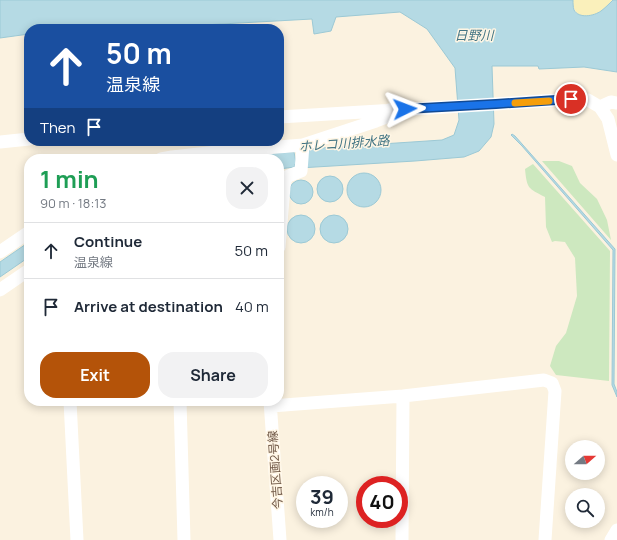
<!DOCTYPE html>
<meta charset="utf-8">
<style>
:root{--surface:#fff;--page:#f2f2f3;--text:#1f2937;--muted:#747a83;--line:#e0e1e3;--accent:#b45309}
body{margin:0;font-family:Manrope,"Noto Sans JP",sans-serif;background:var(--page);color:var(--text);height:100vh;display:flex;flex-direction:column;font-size:15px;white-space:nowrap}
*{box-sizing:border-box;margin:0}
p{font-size:13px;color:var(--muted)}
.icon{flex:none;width:22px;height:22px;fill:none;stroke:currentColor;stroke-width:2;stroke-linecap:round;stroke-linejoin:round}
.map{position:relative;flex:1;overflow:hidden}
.side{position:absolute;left:24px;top:154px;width:260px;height:252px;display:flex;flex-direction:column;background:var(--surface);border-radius:16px;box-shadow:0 2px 10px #0003}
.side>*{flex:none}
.hud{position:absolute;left:24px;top:24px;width:260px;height:122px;border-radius:16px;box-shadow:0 2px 10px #0003;background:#1a4fa0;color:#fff;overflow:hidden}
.needle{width:26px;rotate:70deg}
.controls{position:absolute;left:565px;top:440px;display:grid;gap:8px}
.controls a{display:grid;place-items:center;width:40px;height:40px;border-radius:50%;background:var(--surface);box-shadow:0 2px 10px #0003;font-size:20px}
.speed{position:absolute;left:296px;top:476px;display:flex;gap:8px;font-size:20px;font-weight:700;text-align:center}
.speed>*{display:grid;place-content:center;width:52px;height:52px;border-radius:50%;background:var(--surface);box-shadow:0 2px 10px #0003;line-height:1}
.speed small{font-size:10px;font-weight:400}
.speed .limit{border:6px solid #d22;background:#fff;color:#111}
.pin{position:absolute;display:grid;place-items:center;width:34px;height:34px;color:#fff;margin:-17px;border:2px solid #fff;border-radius:50%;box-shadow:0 1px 4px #0007}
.me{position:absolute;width:44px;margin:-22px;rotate:87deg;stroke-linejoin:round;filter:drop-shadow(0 0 3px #0008)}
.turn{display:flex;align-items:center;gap:14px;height:84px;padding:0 16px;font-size:18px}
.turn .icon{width:52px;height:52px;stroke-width:2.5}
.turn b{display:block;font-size:28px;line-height:34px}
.then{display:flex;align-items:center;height:38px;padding:0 16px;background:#0003;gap:8px;font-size:15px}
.round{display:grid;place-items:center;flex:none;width:42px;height:42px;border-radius:16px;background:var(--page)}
.summary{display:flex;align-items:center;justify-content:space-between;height:68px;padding:0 16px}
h1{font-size:24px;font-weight:700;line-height:30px;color:#1e9e55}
.action{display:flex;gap:8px;margin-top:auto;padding:8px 16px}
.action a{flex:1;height:46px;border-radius:16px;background:var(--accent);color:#fff;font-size:16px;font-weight:700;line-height:46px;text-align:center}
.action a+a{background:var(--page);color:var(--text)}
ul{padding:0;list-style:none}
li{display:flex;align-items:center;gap:12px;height:56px;padding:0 16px;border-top:1px solid var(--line)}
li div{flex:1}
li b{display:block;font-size:15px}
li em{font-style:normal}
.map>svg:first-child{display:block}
</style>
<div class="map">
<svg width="617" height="540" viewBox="0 0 617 540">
<rect width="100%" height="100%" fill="#fbf2e0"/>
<path fill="#cde8bf" d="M 542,161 L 559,161 L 572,166 L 580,183 L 597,199 L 607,220 L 611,240 Z
M 533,164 L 610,251 L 609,381 L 556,375 L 550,366 L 556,346 L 566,333 L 577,296 L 575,258 L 565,242 L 555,241 L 552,242 L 546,227 L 545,197 C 528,188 527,189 525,169 Z"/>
<path fill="#faf0bb" d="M 573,0 L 612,0 C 609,4 605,8 601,11 C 594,16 579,19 575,10 C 573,7 573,3 573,0 Z"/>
<path fill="#b5dae4" stroke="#9cc9d5" d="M 0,0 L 573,0 C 573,3 573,7 574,10 C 579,19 594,16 601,11 C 605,8 609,4 613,0 L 617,0 L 617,72 L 584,67 L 539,69 L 538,66 L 492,66 L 494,124 L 491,137 L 479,151 L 464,157 L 415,161 L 299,168 L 306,149 L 442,140 L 454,135 L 459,120 L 455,68 L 427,29 L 400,12 L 336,17 L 331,31 L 314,34 L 312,19 L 131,29 L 104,29 L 103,26 L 79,29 L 29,29 L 29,34 L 0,38 Z
M 512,134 L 515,136 L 615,249 L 614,384 L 617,392 L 617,397 L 612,385 L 613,250 L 522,146 L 511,135 Z
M 294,152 L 296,163 L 295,164 L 295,167 L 279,169 L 279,159 L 193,159 Z
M347 190a17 17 0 1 1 34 0a17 17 0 1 1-34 0Z
M317 189a13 13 0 1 1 26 0a13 13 0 1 1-26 0Z
M289 192a12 12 0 1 1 24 0a12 12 0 1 1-24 0Z
M287 229a14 14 0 1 1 28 0a14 14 0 1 1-28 0Z
M320 229a14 14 0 1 1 28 0a14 14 0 1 1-28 0Z
M 29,242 L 29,257 L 0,277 L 0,262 Z"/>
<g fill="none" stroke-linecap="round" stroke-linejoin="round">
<path stroke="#fff" stroke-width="13" d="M 600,107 L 611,102 L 617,103
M 279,117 L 496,104 L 571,99 L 588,100 L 600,107 L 608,119 L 617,155
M 0,142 L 29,139
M 161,159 L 172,157 L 217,152 L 303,145
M 279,247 L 284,187 L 286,177 L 301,171 L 303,145 L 376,121 L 384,118 L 389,110
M 0,252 L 29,232
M 0,290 L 29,270
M 70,401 L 77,540
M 180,401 L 184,540
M 270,401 L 280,540
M 271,406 L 403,396 L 544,380 L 552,383 L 555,391 L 545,540
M 402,540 L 403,396
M 611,540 L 617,530"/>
</g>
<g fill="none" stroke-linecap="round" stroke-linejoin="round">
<g stroke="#114b97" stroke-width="10">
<path id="route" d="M 405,109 L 496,104 L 571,99"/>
</g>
<use href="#route" stroke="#1a73e8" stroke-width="7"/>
<path stroke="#f59e0b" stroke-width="7" d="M 515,103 L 549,101"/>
</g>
<g text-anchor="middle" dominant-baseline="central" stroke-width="3" stroke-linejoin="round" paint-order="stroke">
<g font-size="12" fill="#715948" stroke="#fff6e5">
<text transform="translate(275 470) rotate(-94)">今吉区画2号線</text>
</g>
<g font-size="13" font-style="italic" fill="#437584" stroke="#fff6e5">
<text x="474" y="35">日野川</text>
<text transform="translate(344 143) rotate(-4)">ホレコ川排水路</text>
</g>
</g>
</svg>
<div class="controls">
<a><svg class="needle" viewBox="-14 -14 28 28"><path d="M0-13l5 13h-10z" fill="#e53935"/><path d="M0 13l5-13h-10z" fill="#747a83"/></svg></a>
<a><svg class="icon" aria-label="search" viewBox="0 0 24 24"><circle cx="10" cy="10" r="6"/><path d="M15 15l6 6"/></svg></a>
</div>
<div class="speed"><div>39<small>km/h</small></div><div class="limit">40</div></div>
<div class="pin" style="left:571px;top:99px;background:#d93025"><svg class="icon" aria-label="arrive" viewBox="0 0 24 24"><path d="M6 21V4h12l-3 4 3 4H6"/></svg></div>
<svg class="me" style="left:405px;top:109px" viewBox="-20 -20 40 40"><path d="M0-17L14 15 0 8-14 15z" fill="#1a73e8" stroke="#fff" stroke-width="4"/></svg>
<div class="hud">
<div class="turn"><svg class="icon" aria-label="ahead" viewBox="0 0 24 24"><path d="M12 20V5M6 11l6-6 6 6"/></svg><div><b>50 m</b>温泉線</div></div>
<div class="then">Then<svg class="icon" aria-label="arrive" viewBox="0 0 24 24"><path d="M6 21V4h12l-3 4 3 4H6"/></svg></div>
</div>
<section class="side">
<div class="summary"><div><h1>1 min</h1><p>90 m · 18:13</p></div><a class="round"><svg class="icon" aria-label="close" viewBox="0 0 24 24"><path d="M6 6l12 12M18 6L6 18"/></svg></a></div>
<ul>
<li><svg class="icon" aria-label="ahead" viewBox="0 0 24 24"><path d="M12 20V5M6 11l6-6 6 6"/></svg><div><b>Continue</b><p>温泉線</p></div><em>50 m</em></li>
<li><svg class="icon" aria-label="arrive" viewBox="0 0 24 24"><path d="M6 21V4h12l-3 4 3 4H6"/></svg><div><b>Arrive at destination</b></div><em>40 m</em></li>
</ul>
<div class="action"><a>Exit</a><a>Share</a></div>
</section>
</div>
